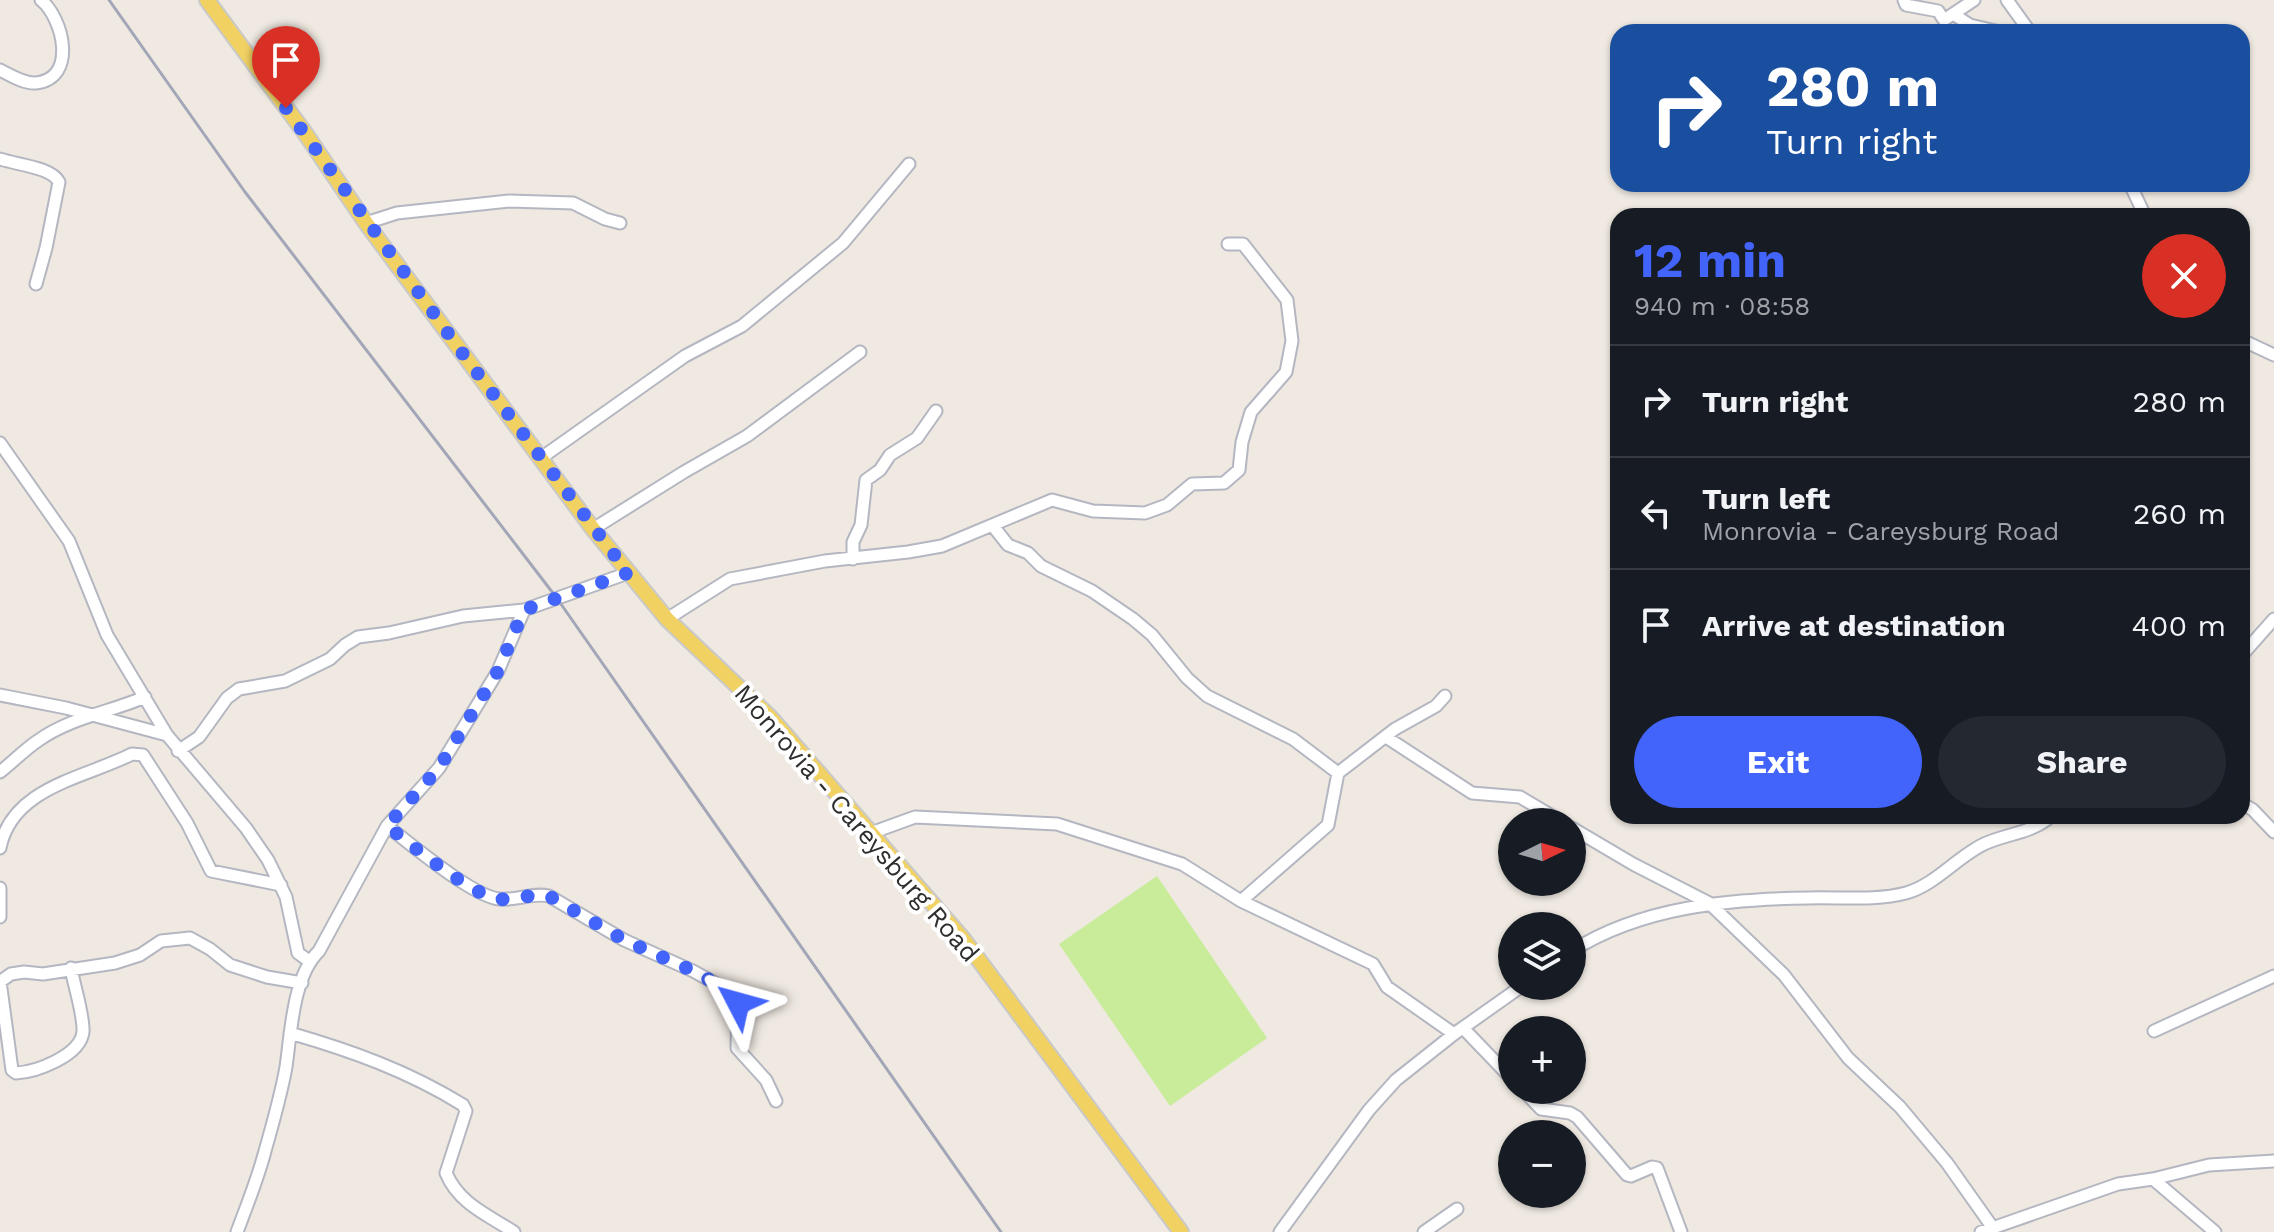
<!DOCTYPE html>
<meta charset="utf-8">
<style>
:root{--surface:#171b24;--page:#242831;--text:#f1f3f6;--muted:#9ea1a6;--line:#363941;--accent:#4264fb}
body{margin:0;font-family:"Work Sans",sans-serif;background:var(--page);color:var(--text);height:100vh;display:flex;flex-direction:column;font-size:30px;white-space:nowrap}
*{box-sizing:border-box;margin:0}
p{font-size:26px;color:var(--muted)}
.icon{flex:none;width:44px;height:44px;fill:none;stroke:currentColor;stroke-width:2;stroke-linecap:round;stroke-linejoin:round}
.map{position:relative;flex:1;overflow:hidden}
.drawer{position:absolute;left:1610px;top:208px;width:640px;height:616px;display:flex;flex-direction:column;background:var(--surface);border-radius:24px;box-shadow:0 2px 6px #0004}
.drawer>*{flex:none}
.guide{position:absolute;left:1610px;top:24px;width:640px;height:168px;border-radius:24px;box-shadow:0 2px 6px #0004;background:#1a4fa0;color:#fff;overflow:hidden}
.needle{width:52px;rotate:85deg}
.controls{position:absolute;left:1498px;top:808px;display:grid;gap:16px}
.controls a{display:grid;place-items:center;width:88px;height:88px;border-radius:50%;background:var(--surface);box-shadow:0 2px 6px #0004;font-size:40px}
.pin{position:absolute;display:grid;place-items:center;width:68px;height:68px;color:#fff;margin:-82px -34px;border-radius:50% 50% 50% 0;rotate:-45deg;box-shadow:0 0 8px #0007}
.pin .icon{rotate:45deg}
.me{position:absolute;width:88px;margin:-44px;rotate:309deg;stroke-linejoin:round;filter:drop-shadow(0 0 6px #0008)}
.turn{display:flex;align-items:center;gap:28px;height:168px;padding:0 24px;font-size:36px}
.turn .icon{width:104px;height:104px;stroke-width:2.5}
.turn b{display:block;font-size:56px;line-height:68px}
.round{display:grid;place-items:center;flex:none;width:84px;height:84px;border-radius:42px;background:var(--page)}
.head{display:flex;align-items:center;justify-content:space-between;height:136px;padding:0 24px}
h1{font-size:48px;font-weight:700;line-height:60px;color:var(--accent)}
.cta{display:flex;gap:16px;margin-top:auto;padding:16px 24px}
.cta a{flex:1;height:92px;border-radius:48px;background:var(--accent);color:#fff;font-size:32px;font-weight:700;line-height:92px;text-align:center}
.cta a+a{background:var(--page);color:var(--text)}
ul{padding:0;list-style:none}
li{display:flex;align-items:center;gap:24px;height:112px;padding:0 24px;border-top:2px solid var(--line)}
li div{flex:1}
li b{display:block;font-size:30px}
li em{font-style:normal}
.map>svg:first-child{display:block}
</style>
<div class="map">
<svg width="2274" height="1232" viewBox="0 0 2274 1232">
<rect width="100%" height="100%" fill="#efe9e1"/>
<path fill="#c9ec9a" d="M 1157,876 L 1267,1038 L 1170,1106 L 1059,944 Z"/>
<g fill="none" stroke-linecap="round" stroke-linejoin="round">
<g stroke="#b4b7c1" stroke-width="15">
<path id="minor" d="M 1904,0 L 1906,5 L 1938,11 L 1944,20 L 1974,0
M 2007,0 L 2030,32
M 1953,14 L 1970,25 L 2000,32
M 0,70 C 10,75 24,84 36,83 C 78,78 63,18 41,0
M 0,159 C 18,165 51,167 59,182 L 46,248 L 36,284
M 2130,184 L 2145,216
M 366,223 L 397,213 L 509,201 L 573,203 L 605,219 L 620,223
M 2242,340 L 2274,355
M 0,443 L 69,541 L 107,635 L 167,735 L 246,828 L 268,860 L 286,897 L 298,953 L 309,961
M 541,458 L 685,356 L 742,326 L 843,243 L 909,164
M 993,526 L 1008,545 L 1028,553 L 1041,566 L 1092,591 L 1133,619 L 1152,635 L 1187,678 L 1207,696 L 1293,739 L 1338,773 L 1395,729 L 1436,706 L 1445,696
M 593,529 L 684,472 L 747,436 L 860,352
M 853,559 L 853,542 L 861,525 L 866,480 L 880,470 L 890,455 L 917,438 L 936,411
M 667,619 L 730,579 L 825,561 L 908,552 L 942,546 L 1052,500 L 1093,511 L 1145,513 L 1167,505 L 1192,484 L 1224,483 L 1239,470 L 1242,442 L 1251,412 L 1286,372 L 1292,341 L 1287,300 L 1243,244 L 1228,244
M 2242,655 L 2274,619
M 0,695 L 66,708 L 167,735
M 1386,737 L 1472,793 L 1520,797 L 1562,822
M 178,751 L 199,737 L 227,698 L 239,689 L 285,681 L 330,659 L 345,645 L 358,637 L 389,633 L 463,616 L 524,610
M 0,772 C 13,762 25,749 39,740 C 70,718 110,712 145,697
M 2242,803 L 2253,810 L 2274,832
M 387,826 C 411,844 472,896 499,899 C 516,901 533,892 549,896 L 624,940 L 693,971 L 735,994 L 738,1003 L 737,1048 L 766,1080 L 776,1101
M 1572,828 L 1633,864 L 1709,903 L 1784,975 L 1848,1058 L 1900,1107 L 1947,1163 L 1993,1228
M 871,833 L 915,817 L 1057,824 L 1182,864 L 1241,901 L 1373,964 L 1387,987 L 1454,1034
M 0,848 C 12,787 85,778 132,754 L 143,755 L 187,823 L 211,871 L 281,885
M 0,888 L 0,917
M 1241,901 L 1328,825 L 1338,773
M 1572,951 C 1641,907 1729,899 1808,898 C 1840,897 1876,901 1906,893 C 1935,885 1957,857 1984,844 C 2005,834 2033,833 2051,816
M 0,981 L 12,1070 L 16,1073 C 36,1072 80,1056 83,1032 C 84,1015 74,986 71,968
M 1,981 L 11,974 L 24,972 L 43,974 L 115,963 L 140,955 L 161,941 L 190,938 L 210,949 L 230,965 L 267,977 L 302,983
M 1463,1028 L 1512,1079
M 2154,1031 L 2274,976
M 290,1033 C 352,1051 408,1071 463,1105 L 466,1111 L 446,1173 C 459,1204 488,1215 514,1232
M 1523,1090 L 1541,1109 L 1570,1113 L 1577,1117 L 1627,1175 L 1631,1176 L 1652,1167 L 1657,1168 L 1681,1232
M 2153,1179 L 2215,1232
M 237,1232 C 247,1205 258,1178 265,1151 C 273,1123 281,1095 286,1067 C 291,1032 293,976 319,951 L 387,826 L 439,768 L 498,671 L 524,610 L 628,573
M 1280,1232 L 1369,1110 L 1396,1080 L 1454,1034 L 1522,986
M 1424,1232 L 1457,1209
M 1981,1232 L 2118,1184 L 2153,1179 L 2209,1165 L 2274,1161"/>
</g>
<g stroke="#c9c9c9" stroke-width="18">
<path id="major" d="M 207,0 L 305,133 L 366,223 L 593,529 L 667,619 L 770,717 L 964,940 L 1181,1232"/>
</g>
<use href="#minor" stroke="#fff" stroke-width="11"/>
<use href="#major" stroke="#f2d163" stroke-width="14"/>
<path stroke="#a3a6b8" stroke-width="3" d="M 109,0 L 245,192 L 556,597 L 1001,1232"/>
</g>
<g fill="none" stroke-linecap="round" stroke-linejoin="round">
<path stroke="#4264fb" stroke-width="14" stroke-dasharray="0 25.2" d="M 286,108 L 460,350 L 628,573 L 524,610 L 498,671 L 439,768 L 387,826 C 411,844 472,896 499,899 C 516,901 533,892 549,896 L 624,940 L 693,971 L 735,994 L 738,1003"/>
</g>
<g text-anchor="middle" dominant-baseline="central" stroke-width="8" stroke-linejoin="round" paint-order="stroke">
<g font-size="26" fill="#2e2e2e" stroke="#fff">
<text transform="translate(857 823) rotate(49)">Monrovia - Careysburg Road</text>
</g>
</g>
</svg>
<div class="controls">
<a><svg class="needle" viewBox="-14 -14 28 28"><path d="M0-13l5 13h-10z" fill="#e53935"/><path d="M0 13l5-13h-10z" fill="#9ea1a6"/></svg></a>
<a><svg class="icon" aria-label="layers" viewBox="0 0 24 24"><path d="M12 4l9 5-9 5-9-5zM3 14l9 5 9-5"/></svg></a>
<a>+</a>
<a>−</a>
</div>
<div class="pin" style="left:286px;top:108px;background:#d93025"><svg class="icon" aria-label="arrive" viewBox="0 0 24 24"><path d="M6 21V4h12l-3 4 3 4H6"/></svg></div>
<svg class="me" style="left:738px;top:1003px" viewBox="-20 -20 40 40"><path d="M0-17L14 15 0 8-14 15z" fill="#4264fb" stroke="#fff" stroke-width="4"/></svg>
<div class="guide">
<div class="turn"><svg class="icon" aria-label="right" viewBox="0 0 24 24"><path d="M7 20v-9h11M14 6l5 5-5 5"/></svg><div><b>280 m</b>Turn right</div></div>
</div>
<section class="drawer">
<div class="head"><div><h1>12 min</h1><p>940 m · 08:58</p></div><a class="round" style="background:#d93025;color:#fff"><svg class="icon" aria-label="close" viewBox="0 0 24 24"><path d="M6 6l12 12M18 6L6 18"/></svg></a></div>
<ul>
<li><svg class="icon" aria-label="right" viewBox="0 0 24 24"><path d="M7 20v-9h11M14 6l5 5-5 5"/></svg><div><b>Turn right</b></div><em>280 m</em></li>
<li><svg class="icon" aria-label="left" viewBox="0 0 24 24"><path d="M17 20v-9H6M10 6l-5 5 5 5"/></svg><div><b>Turn left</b><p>Monrovia - Careysburg Road</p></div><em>260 m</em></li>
<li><svg class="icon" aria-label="arrive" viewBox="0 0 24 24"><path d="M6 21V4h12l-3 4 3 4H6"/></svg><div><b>Arrive at destination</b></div><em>400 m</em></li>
</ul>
<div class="cta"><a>Exit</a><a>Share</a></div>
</section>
</div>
